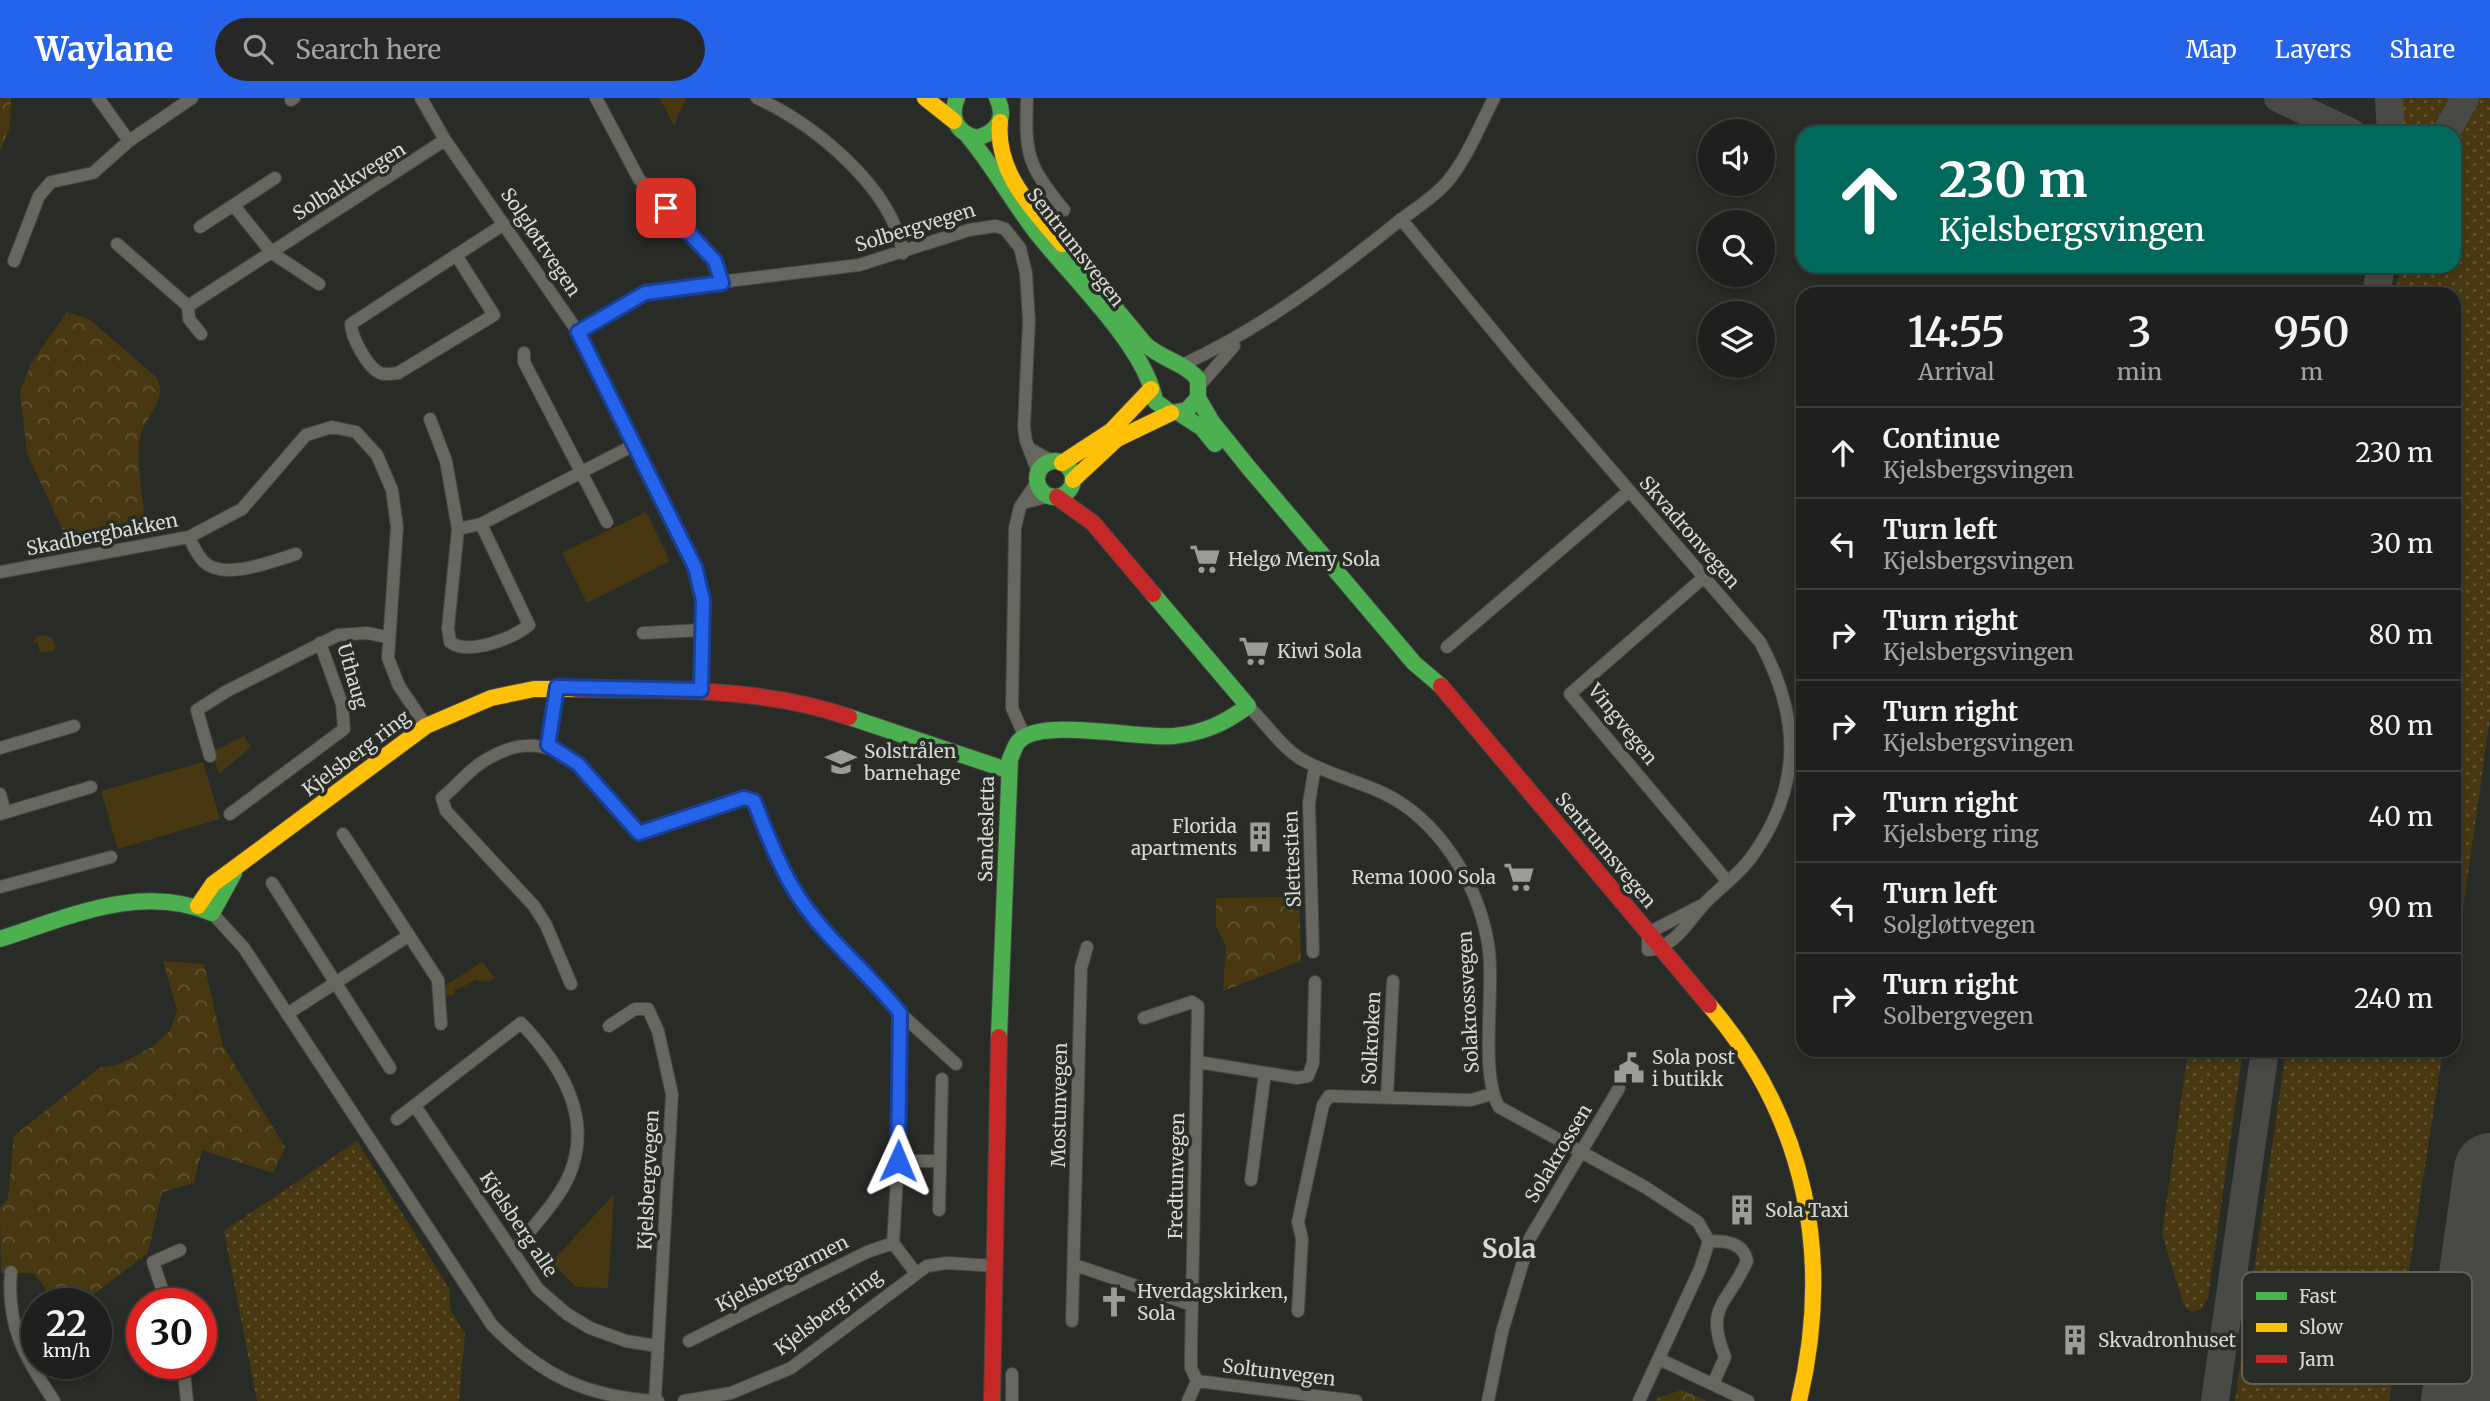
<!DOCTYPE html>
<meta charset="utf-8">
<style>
:root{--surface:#1f201d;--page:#272826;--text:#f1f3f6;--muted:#a1a3a4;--line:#3c3e3b;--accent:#2563eb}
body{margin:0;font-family:Merriweather,serif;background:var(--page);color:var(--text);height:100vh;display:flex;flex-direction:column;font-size:26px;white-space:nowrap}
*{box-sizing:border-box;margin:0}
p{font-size:23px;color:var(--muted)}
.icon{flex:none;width:38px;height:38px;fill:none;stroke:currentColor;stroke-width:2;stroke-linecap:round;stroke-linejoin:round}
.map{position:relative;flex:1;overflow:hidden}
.panel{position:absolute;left:1796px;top:189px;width:665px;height:770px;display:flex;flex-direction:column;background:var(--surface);border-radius:21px;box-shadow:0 4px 10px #0003,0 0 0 2px var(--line)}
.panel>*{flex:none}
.hud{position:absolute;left:1796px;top:28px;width:665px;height:147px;border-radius:21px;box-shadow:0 4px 10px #0003,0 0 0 2px var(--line);background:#00695c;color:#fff;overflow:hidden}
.buttons{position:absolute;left:1698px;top:21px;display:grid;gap:14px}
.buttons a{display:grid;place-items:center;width:77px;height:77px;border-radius:50%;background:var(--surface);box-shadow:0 4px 10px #0003,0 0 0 2px var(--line);font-size:35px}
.speed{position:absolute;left:21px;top:1190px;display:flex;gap:14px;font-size:35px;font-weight:700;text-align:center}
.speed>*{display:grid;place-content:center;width:91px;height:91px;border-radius:50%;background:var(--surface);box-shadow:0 4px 10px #0003,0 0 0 2px var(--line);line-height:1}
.speed small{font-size:18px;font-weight:400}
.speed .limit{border:10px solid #d22;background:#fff;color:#111}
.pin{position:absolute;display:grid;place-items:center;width:60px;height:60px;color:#fff;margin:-30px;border-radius:14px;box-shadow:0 4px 10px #0006}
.me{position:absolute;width:77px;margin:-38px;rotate:1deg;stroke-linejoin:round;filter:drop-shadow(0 0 5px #0008)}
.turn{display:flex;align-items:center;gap:24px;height:147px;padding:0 28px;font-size:32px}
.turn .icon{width:91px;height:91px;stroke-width:2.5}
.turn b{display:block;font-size:49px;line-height:60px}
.eta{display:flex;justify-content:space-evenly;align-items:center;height:119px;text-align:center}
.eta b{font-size:42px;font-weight:600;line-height:49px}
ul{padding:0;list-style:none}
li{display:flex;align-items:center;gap:21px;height:91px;padding:0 28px;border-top:2px solid var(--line)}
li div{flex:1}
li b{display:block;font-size:26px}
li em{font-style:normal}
header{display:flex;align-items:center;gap:42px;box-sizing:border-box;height:98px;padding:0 35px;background:var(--accent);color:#fff}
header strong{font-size:33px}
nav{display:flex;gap:38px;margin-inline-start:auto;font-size:24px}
.search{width:490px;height:63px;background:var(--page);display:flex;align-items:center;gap:18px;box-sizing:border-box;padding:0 24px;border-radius:38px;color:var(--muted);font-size:26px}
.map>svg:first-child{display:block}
</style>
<header>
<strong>Waylane</strong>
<div class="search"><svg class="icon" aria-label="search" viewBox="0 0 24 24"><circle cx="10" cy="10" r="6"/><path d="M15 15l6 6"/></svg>Search here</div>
<nav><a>Map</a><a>Layers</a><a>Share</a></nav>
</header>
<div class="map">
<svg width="2490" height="1303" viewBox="0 0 2490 1303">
<defs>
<pattern id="grass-dots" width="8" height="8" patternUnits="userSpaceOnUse" patternTransform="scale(1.75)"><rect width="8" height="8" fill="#483811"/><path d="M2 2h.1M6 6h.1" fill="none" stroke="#625433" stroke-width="1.8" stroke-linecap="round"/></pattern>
<pattern id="forest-crowns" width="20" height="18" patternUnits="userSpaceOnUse" patternTransform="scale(1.75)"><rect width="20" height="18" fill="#483811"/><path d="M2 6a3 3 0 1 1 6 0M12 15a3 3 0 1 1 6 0" fill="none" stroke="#625433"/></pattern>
</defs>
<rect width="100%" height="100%" fill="#292b27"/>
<path fill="url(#grass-dots)" d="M 2401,0 L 2449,0 L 2429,35 L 2405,35 Z
M 2480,0 L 2490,0 L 2490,620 L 2454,875 L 2454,196 L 2396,196 L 2400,168 L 2454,168 L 2454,52 Z
M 2188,952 L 2243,952 L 2208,1200 L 2201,1211 L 2192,1214 L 2184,1208 L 2162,1136 Z
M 2286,952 L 2443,952 L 2389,1303 L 2235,1303 Z
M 357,1043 L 450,1192 L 450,1211 L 465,1236 L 459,1303 L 257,1303 L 224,1133 Z"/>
<path fill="url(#forest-crowns)" d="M 0,0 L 11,0 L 10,29 L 0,53 Z
M 67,214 L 89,221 L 157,280 C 168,304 145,317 140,340 C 135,362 143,394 144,417 L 142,425 L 130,436 L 76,441 L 63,433 L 27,355 L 20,294 L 31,265 Z
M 1299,799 L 1301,863 L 1223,893 L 1226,848 L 1216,828 L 1216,800 Z
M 163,863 L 204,866 L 223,948 L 285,1049 L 273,1075 L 202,1052 L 194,1085 L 162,1094 L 148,1155 L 81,1206 L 57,1206 L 34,1175 L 1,1175 L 0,1110 L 8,1100 L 14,1038 L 99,970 L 120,966 L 152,949 L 170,933 L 177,912 Z
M 1682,1292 L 1707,1303 L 1656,1303 L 1657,1300 Z"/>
<path fill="#483811" d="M 660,0 L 686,0 L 674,27 L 660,1 Z
M 646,414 L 670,463 L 587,505 L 562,455 Z
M 44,537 L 52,540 L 56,549 L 53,553 L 40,555 L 38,545 L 33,545 L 37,538 Z
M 244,638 L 251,649 L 219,676 L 212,654 Z
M 203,664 L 220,721 L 118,751 L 101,693 Z
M 482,864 L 495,880 L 488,884 L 476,882 L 455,892 L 454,897 L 445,898 L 445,888 Z
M 614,1096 L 608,1190 L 576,1189 L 552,1164 Z"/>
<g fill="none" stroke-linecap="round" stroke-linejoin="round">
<path stroke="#494a46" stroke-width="28" d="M 2278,0 L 2352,35
M 2389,0 L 2391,35
M 2446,35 L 2465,0
M 2376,196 L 2381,168
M 2215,1303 L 2265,952"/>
<path stroke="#494a46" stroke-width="72" d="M 2457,1303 L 2490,1071"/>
<g stroke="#454644" stroke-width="14">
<path id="street" d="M 98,0 L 129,43
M 421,0 L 445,42 L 578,234 L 695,469 L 703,502 L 701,592
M 596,0 L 639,81 L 715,163 L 722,185
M 757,0 C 815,27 892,89 903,155
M 1027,0 C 1025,58 1027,66 1064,112
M 291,2 L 294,0
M 235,109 L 272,155 L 319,186
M 1401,121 L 1526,273 L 1760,544 C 1801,620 1803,689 1750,761 C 1738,777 1721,789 1707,803 C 1689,821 1676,850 1648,852 L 1648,835 L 1704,806
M 200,129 L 275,80
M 117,146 L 188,208 L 189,221 L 201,236
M 456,157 L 494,217 L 398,275 C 391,276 386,277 380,275 C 368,270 351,239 351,226 L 504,126
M 14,163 L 39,98 L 51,84 L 93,75 L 129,43 L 192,0
M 188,208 L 445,42
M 578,234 L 654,192 L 859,167 L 969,132 L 996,128 L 1005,131 L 1020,150 L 1026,175 L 1029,223 L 1024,329 L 1026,343 L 1038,374
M 524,255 L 524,264 L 607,424
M 1182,267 C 1260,231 1327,181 1394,127 C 1411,113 1433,101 1448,83 C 1467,60 1480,27 1494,0
M 1200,287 L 1234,248
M 430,321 L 446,363 L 458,431 L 448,530 L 450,544 C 469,558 513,540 529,527 L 481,426
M 1030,351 L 1052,363
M 1023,405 L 1050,398
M 458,431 L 481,426 L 634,347
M 189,439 C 193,448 197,457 204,464 C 224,483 273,463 296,456
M 0,474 L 189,439 L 242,411 L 306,337 L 332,329 L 356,334 L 377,357 L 392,392 L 397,429 L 388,560 L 399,588 L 426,628
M 1703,480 L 1570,596 L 1728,784
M 643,535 L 703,532
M 1447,549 L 1629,393
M 1248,608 C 1266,625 1280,648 1301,661 C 1327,676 1358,683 1385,696 C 1438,722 1476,783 1487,840 C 1497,886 1478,971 1499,1009 L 1645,1089 L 1698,1124 L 1709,1143
M 1024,637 L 1012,610 L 1015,430 L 1020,409 L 1037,384
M 547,647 L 557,589
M 0,650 L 74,628
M 210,658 L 197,612 L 227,593 L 338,537 L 367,535 L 387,539
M 0,696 L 5,714
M 0,716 L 91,689
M 230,716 L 344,631 L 342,606 L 320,545
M 343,736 L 438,882 L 441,926
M 272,785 L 390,970
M 0,789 L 111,759
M 212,815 L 244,850 L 492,1227 C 542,1278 586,1299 658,1303
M 1313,854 L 1309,705 L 1315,668
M 571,886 L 546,827 L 534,808 L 446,713 L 442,700 C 454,690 465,677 478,667 C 554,613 595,683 639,735 L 744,700 L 754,703 C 768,736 780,771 800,801 C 828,843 869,875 900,915 L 898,1063 L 893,1145 L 915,1174
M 900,915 L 956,966
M 287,916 L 408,838
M 1144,920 L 1192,904 L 1198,908 L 1191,1252 L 1191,1270 L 1197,1283
M 609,928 L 635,911 L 648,911 L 658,933 L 672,996 L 655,1303
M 1198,964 L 1297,980 L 1308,978 L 1313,965 L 1315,884
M 1387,998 L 1393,883
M 415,1008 L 538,1191 L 567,1216 L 590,1230 L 626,1243 L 657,1248
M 397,1021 L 521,925 C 561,967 595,1021 568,1080 C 555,1107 531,1130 513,1154
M 898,1063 L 938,1063
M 1251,1082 L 1265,975
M 939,1112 L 942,981
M 1709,1143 C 1726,1143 1743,1144 1747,1163 C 1728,1207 1704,1207 1725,1259 L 1713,1286
M 1075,1167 L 1192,1207
M 11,1174 C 6,1228 25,1260 54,1303
M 167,1206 L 153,1164 L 180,1152
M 1298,1213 L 1302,1141 L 1298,1124 L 1323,1007 L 1329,998 L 1471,1002 L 1492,996
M 1072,1223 L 1081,870 L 1087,849
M 689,1243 L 867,1154 L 893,1145
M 1659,1261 L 1748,1303
M 183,1265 L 187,1303
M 1197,1283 L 1356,1303
M 684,1303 L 731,1295 L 791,1270 L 927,1168 L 947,1165 L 996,1168
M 1012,1303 L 1012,1276
M 1188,1303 L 1197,1283
M 1488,1303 L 1502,1234 L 1530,1140 L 1619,990
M 1639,1303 L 1700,1171 L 1709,1143"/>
</g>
<g stroke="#454644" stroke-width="18">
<path id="fast" d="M 957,0 C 949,19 956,34 976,40 C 997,35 1007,20 997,0
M 968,38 C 993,68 1012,103 1036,134 C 1071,179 1146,249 1155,303 L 1171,315 L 1187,312 L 1198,300 L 1198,281 C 1185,265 1161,261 1145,246 L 1062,146
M 1198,300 L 1212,324 L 1249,370 L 1414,565 L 1441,588
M 1179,315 L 1202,330 L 1215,346
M1037 381a18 18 0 1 1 36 0a18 18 0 1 1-36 0Z
M 849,619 L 1007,672
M 0,841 C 69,819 140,785 212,815 L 234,775
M 999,939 L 1010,661 C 1013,655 1015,646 1020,642 C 1044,620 1139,641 1174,638 C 1204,635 1225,625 1248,608 L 1153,496"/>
</g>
<g stroke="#454644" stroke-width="18">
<path id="slow" d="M 925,0 L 954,23
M 1000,24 C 995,74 1032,110 1062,146
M 1062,365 L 1111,333 L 1151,291
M 1073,382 L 1117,341 L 1171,315
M 198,808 L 213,786 L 426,628 L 491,600 L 534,591 L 576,591
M 1709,907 C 1807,1021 1833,1159 1799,1303"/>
</g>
<g stroke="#454644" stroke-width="18">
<path id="jam" d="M 1057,399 L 1093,425 L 1153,496
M 1441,588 L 1709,907
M 576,591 C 668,592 761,589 849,619
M 992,1303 L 999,939"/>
</g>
<use href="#street" stroke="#676760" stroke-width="12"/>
<use href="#fast" stroke="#4caf50" stroke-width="16"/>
<use href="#slow" stroke="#ffc107" stroke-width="16"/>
<use href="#jam" stroke="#c62828" stroke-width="16"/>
</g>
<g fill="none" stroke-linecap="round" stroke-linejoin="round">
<g stroke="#184099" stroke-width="18">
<path id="route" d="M 666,110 L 715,163 L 722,185 L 645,195 L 578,234 L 695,469 L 703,502 L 701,592 L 557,589 L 548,647 L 578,666 L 639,735 L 744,700 L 754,703 C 767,736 780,771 800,801 C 828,843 869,875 900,915 L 898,1063"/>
</g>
<use href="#route" stroke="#2563eb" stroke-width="12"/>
</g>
<defs>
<g id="supermarket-bare" transform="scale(2.415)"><path d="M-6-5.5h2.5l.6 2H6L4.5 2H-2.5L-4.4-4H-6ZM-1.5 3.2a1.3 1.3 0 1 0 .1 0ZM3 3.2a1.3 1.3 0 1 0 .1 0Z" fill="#9a9c98" stroke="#2a2c26" stroke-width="2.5" paint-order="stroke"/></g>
<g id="school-bare" transform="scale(2.415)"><path d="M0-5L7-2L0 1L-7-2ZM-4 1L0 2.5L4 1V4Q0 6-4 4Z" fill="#9a9c98" stroke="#2a2c26" stroke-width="2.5" paint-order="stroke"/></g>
<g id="building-bare" transform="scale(2.415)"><path d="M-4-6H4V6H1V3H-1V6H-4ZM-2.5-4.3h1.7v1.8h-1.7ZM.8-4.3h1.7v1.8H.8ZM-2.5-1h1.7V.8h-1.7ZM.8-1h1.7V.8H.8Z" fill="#9a9c98" stroke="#2a2c26" stroke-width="2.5" paint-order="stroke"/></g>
<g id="civic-bare" transform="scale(2.415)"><path d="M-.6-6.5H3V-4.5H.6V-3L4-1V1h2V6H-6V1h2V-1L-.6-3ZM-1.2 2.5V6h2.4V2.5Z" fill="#9a9c98" stroke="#2a2c26" stroke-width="2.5" paint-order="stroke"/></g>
<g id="church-bare" transform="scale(2.415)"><path d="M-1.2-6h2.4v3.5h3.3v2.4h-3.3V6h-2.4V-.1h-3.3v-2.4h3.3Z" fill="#9a9c98" stroke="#2a2c26" stroke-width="2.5" paint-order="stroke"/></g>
</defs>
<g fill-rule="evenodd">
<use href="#supermarket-bare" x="1205" y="461"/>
<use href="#supermarket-bare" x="1254" y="553"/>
<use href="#school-bare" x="841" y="664"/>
<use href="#building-bare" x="1260" y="739"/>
<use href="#supermarket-bare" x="1519" y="779"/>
<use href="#civic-bare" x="1629" y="970"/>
<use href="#building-bare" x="1742" y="1112"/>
<use href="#church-bare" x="1114" y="1204"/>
<use href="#building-bare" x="2075" y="1242"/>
</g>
<g text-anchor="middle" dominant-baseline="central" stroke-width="7" stroke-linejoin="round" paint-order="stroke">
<g font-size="19" fill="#d7d9d5" stroke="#2a2c26">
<text transform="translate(349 83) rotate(-32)">Solbakkvegen</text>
<text transform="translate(915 129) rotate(-17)">Solbergvegen</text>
<text transform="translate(541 144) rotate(56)">Solgløttvegen</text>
<text transform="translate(1076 149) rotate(52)">Sentrumsvegen</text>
<text transform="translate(1690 434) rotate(49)">Skvadronvegen</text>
<text transform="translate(102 436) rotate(-11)">Skadbergbakken</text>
<text transform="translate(353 578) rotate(74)">Uthaug</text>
<text transform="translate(1623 626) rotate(51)">Vingvegen</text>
<text transform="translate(356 655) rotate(-37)">Kjelsberg ring</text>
<text transform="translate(986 731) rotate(-89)">Sandesletta</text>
<text transform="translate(1606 752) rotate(50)">Sentrumsvegen</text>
<text transform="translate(1292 761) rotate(-92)">Slettestien</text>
<text transform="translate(1468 904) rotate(-93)">Solakrossvegen</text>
<text transform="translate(1371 940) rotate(-87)">Solkroken</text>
<text transform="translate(1059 1007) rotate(-89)">Mostunvegen</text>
<text transform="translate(1558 1055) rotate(-59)">Solakrossen</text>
<text transform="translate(1176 1078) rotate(-89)">Fredtunvegen</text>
<text transform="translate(648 1082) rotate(-87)">Kjelsbergvegen</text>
<text transform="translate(519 1126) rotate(56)">Kjelsberg alle</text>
<text transform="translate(782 1175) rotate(-27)">Kjelsbergarmen</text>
<text transform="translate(828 1214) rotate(-37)">Kjelsberg ring</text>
<text transform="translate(1279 1274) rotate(7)">Soltunvegen</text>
</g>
<g font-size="19" fill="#d7d9d5" stroke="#2a2c26" text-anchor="start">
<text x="1228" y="461">Helgø Meny Sola</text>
<text x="1277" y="553">Kiwi Sola</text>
<text x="864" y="653">Solstrålen<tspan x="864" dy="22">barnehage</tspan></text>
<text x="1237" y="728" text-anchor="end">Florida<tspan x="1237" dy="22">apartments</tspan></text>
<text x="1496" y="779" text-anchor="end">Rema 1000 Sola</text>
<text x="1652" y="959">Sola post<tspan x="1652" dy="22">i butikk</tspan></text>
<text x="1765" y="1112">Sola Taxi</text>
<text x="1137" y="1193">Hverdagskirken,<tspan x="1137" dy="22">Sola</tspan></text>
<text x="2098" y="1242">Skvadronhuset</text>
</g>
<g font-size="26" font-weight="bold" fill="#d7d9d5" stroke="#2a2c26">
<text x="1509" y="1150">Sola</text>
</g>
</g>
<rect x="2242" y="1174" width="230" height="112" rx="10" fill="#2a2c26" stroke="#5e605b" stroke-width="2"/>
<rect x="2256" y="1194" width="31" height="8" fill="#4caf50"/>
<rect x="2256" y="1225" width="31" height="9" fill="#ffc107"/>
<rect x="2256" y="1257" width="31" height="8" fill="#c62828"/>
<g font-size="19" fill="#d7d9d5">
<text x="2299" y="1205">Fast</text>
<text x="2299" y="1236">Slow</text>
<text x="2299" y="1268">Jam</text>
</g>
</svg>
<div class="buttons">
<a><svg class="icon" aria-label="sound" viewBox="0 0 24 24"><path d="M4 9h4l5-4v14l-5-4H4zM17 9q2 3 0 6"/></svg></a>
<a><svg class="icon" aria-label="search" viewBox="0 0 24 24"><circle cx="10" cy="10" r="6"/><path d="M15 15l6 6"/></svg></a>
<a><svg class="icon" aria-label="layers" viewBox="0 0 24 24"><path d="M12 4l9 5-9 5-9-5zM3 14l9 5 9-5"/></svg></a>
</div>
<div class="speed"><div>22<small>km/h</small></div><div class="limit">30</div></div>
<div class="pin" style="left:666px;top:110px;background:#d93025"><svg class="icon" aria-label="arrive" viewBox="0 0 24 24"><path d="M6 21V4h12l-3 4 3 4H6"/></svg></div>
<svg class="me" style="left:898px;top:1063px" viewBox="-20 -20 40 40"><path d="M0-17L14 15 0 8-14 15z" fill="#2563eb" stroke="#fff" stroke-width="4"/></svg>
<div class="hud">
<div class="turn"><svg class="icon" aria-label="ahead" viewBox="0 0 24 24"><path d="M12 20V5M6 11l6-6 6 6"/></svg><div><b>230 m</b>Kjelsbergsvingen</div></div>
</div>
<section class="panel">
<div class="eta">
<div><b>14:55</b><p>Arrival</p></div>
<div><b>3</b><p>min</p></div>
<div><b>950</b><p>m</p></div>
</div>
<ul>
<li><svg class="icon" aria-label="ahead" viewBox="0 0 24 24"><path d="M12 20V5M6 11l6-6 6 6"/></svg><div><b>Continue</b><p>Kjelsbergsvingen</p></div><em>230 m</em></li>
<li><svg class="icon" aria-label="left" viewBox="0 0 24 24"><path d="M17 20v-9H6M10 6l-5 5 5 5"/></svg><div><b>Turn left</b><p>Kjelsbergsvingen</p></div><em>30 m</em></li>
<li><svg class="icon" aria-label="right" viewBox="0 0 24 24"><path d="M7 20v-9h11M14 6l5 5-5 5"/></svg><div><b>Turn right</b><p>Kjelsbergsvingen</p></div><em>80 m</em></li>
<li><svg class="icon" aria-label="right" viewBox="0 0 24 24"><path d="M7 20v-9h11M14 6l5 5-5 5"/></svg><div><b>Turn right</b><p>Kjelsbergsvingen</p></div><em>80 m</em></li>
<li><svg class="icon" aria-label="right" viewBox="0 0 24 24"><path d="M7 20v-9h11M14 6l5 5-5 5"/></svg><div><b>Turn right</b><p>Kjelsberg ring</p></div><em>40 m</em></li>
<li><svg class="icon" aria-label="left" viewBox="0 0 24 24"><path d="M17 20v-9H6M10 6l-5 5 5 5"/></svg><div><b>Turn left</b><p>Solgløttvegen</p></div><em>90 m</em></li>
<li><svg class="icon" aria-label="right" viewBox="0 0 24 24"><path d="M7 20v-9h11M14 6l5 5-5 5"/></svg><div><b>Turn right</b><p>Solbergvegen</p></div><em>240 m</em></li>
</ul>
</section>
</div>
